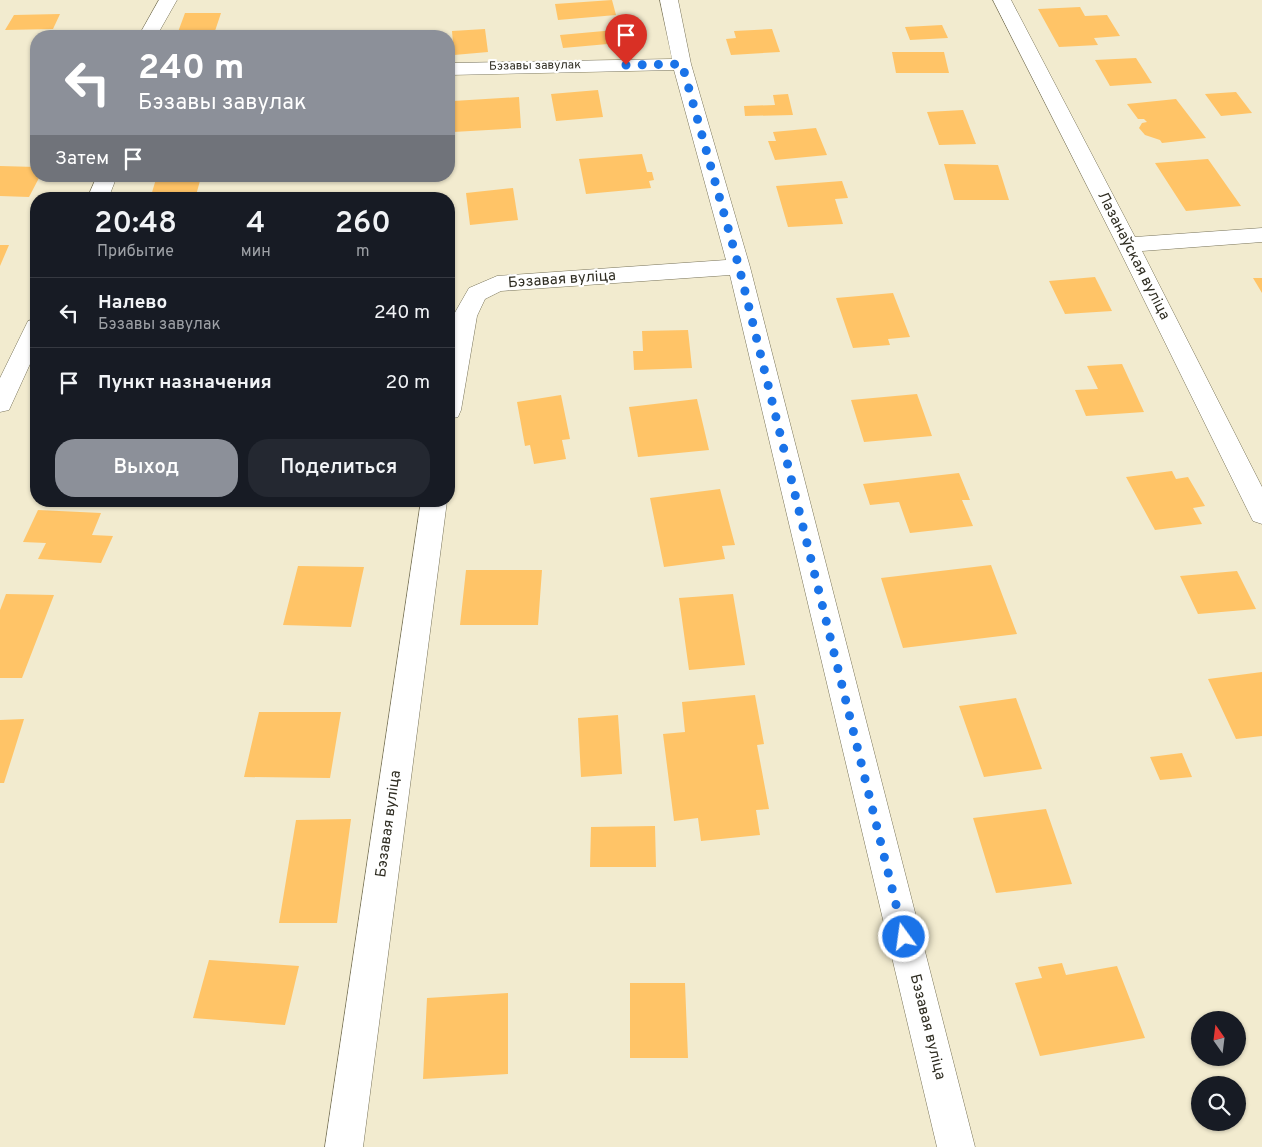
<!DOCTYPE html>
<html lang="ru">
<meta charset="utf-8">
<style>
:root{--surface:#171b24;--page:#242831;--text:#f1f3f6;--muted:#9ea1a6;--line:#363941;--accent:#8c9099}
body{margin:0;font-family:Overpass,sans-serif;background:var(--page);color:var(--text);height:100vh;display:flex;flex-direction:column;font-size:19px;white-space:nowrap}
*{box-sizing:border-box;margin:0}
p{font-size:16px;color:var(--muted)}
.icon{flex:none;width:28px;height:28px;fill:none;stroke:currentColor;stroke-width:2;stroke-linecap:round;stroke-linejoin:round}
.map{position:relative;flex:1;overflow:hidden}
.panel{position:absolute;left:30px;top:192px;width:425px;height:315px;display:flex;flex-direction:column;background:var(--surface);border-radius:20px;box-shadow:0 1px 4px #0004}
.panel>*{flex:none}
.banner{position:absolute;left:30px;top:30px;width:425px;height:152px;border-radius:20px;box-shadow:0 1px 4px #0004;background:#8c9099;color:#fff;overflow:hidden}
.needle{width:32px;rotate:346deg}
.fabs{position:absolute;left:1191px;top:1011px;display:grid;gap:10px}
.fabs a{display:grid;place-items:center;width:55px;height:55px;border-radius:50%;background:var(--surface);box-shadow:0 1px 4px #0004;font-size:25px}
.pin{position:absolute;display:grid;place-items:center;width:42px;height:42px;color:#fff;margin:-51px -21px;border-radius:50% 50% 50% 0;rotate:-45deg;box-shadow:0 0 5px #0007}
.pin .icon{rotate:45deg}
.me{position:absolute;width:55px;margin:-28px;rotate:346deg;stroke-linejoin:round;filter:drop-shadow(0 0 4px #0008)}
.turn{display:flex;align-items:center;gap:18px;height:105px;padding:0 25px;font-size:22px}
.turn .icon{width:65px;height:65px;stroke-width:2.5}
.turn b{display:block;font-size:35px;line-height:42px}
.then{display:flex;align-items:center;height:48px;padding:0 25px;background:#0003;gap:10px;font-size:19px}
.eta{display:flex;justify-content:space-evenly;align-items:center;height:85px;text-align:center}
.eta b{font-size:30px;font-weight:600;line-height:35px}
.primary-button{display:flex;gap:10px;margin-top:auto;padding:10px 25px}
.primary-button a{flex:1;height:58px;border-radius:20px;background:var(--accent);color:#fff;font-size:20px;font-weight:600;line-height:58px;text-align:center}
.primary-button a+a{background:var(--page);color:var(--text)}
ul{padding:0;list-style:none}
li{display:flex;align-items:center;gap:15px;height:70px;padding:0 25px;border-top:1px solid var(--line)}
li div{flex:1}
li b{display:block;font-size:19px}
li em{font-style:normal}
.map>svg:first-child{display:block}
</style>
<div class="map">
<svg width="1262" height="1147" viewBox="0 0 1262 1147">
<rect width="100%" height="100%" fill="#f2ebcf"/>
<path fill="#ffc467" d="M 612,0 L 616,15 L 558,20 L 555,4 Z
M 1080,7 L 1085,16 L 1107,15 L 1120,36 L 1094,38 L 1098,45 L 1059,47 L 1038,9 Z
M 185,13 L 221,13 L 215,31 L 178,32 Z
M 60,14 L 53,29 L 5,30 L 14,15 Z
M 942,25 L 948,38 L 910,40 L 905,27 Z
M 485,29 L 488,52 L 454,55 L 452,31 Z
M 772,29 L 780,52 L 731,55 L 726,39 L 736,38 L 734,31 Z
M 615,30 L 619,43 L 563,48 L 560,35 Z
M 121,31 L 119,36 L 84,36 L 86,32 Z
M 892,52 L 944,52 L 949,73 L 896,73 Z
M 1136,58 L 1152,83 L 1110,86 L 1095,60 Z
M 598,90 L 603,117 L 556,121 L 551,94 Z
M 1236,92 L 1252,113 L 1221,116 L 1205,94 Z
M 788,94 L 793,115 L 745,116 L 744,106 L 775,105 L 773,95 Z
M 519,97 L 521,128 L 453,132 L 453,101 Z
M 1176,99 L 1206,138 L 1162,143 L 1160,140 L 1145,135 L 1139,128 L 1142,123 L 1147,122 L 1144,119 L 1138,119 L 1127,104 Z
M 963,110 L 976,144 L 939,145 L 927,112 Z
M 816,128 L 827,155 L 775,160 L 768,141 L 776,141 L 773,132 Z
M 642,154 L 647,172 L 652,172 L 654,180 L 649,181 L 651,188 L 586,194 L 579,159 Z
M 1208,159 L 1241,206 L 1186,211 L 1155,163 Z
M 944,164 L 998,165 L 1009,200 L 954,200 Z
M 0,166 L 36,167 L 36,176 L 40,176 L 29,197 L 0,196 Z
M 201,177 L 195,199 L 150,199 L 156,179 Z
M 842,181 L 848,198 L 835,199 L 843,224 L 788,227 L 776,186 Z
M 513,188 L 518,220 L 470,225 L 466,193 Z
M 0,245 L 9,245 L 0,266 Z
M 1095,277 L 1112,311 L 1065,314 L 1049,281 Z
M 1253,278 L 1262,278 L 1262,293 Z
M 893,293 L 910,337 L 888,339 L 890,345 L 853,348 L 836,298 Z
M 688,330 L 692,368 L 634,370 L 633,351 L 643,351 L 642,331 Z
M 1122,364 L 1144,412 L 1086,416 L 1075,390 L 1098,389 L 1087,366 Z
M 917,394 L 932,436 L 864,442 L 851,400 Z
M 561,395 L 570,439 L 562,440 L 566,459 L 534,464 L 530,445 L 525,446 L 517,402 Z
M 697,399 L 709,450 L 638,457 L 629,407 Z
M 1172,471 L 1176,479 L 1188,477 L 1205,506 L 1193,508 L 1202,524 L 1155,530 L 1126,477 Z
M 959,473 L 970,500 L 962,500 L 973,526 L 910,533 L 899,502 L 870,505 L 863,484 Z
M 720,489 L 735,545 L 722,546 L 725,559 L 664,567 L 650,498 Z
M 38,510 L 101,513 L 92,535 L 113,536 L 101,563 L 38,559 L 46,543 L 23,542 Z
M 991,565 L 1017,634 L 903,648 L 881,578 Z
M 298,566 L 364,567 L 351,627 L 283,625 Z
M 466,570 L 542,570 L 538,625 L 460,625 Z
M 1237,571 L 1256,609 L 1198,614 L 1180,576 Z
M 6,594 L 54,595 L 22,678 L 0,678 L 0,610 Z
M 733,594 L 745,665 L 689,670 L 679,598 Z
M 1262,672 L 1262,736 L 1236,739 L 1208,679 Z
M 755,695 L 764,744 L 757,745 L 769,809 L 756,810 L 760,835 L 701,841 L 698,818 L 674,821 L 663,734 L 685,732 L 682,702 Z
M 1016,698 L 1042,769 L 984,777 L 959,706 Z
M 259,712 L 341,712 L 330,778 L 244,777 Z
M 618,715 L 622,774 L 581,777 L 578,718 Z
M 24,719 L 4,783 L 0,783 L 0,720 Z
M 1182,753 L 1192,777 L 1160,780 L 1150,757 Z
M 1046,809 L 1072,884 L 996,893 L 973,818 Z
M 351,819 L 337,923 L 279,923 L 296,820 Z
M 655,826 L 656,867 L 590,867 L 591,827 Z
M 209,960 L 299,966 L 285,1025 L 193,1018 Z
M 1062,963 L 1066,975 L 1117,966 L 1145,1038 L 1040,1056 L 1015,983 L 1042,978 L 1038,967 Z
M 630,983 L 685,983 L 688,1058 L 630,1058 Z
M 508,993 L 508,1074 L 423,1079 L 427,998 Z"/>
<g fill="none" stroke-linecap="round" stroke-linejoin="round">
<g stroke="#79745a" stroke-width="1">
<path id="minor" d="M 159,0 L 177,0 L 160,30 L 159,36 L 141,36 L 142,30 Z
M 660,0 L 678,0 L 691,64 L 750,267 L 975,1147 L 937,1147 L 730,275 L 501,291 L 485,299 L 477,316 L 461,410 L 458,417 L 449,419 L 449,342 L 453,316 L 469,288 L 497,276 L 726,260 L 674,70 L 449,75 L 449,63 L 672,59 Z
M 993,0 L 1011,0 L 1135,237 L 1262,228 L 1262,242 L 1142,251 L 1262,487 L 1262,524 L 1253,521 L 1249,513 L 1117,245 Z
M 97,176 L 117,176 L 108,199 L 87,199 Z
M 36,319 L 36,351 L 9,410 L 0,412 L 0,378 L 28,321 Z
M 421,501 L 447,501 L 363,1147 L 325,1147 Z"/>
</g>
<use href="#minor" fill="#fff" fill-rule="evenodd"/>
</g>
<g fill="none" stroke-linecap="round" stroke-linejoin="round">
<path stroke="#1a73e8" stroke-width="9" stroke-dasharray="0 16.2" d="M 626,65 L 682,64 L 739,267 L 904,937"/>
</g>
<g text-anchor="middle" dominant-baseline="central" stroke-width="4.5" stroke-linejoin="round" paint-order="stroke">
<g font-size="12" fill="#2f2d22" stroke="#fff">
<text transform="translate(535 66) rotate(-1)">Бэзавы завулак</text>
</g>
<g font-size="15" fill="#2f2d22" stroke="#fff">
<text transform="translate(1133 256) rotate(63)">Лазанаўская вуліца</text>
<text transform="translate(562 280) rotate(-4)">Бэзавая вуліца</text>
<text transform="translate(389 824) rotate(-82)">Бэзавая вуліца</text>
<text transform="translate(927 1027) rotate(76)">Бэзавая вуліца</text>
</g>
</g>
</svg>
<div class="fabs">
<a><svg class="needle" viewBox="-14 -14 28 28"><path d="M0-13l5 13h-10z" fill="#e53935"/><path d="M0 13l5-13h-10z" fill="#9ea1a6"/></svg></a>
<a><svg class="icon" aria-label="search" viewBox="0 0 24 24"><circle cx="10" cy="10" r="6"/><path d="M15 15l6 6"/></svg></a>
</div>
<div class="pin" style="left:626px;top:65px;background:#d93025"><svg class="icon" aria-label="arrive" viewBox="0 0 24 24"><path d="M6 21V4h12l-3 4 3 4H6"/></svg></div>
<svg class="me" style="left:904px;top:937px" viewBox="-20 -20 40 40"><circle r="17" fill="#1a73e8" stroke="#fff" stroke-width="3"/><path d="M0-11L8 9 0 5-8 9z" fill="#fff"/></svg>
<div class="banner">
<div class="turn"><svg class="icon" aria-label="left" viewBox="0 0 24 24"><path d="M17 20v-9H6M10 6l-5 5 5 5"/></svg><div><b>240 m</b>Бэзавы завулак</div></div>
<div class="then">Затем<svg class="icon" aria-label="arrive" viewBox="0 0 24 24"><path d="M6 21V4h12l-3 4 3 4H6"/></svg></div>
</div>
<section class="panel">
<div class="eta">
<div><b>20:48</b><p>Прибытие</p></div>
<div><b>4</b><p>мин</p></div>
<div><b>260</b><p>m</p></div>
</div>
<ul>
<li><svg class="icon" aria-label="left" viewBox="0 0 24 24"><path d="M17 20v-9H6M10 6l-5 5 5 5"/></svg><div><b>Налево</b><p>Бэзавы завулак</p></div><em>240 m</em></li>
<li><svg class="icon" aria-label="arrive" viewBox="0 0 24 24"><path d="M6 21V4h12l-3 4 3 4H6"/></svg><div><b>Пункт назначения</b></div><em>20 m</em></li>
</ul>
<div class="primary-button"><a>Выход</a><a>Поделиться</a></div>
</section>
</div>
